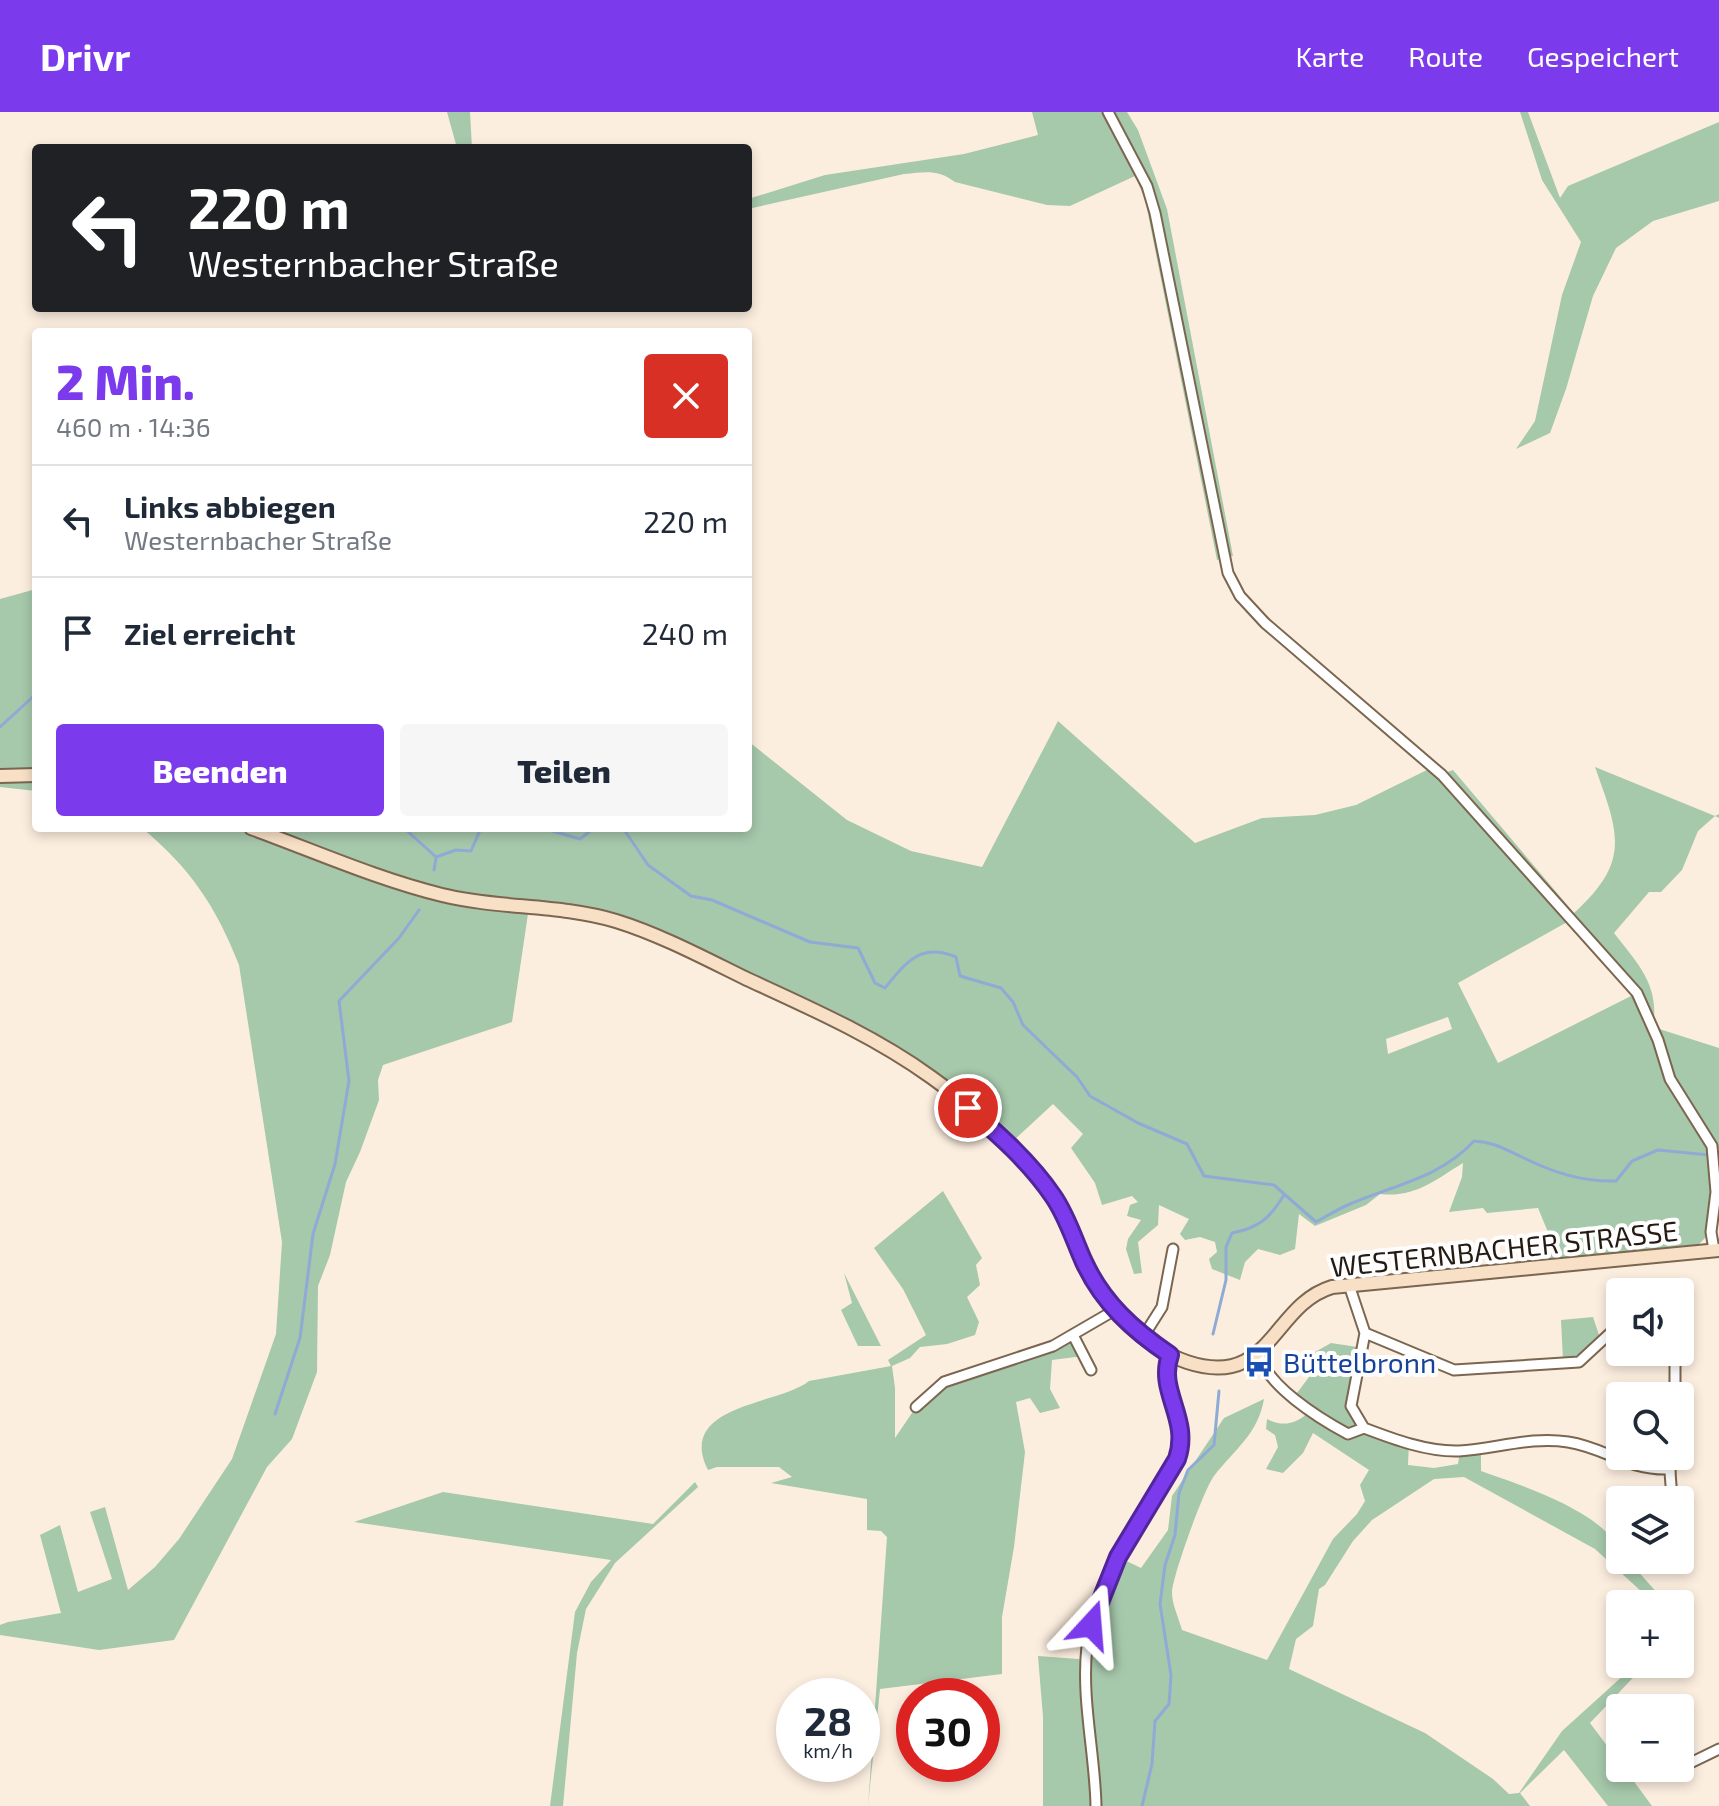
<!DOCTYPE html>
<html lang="de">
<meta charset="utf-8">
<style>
:root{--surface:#fff;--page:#f6f6f7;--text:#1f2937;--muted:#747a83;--line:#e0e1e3;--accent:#7c3aed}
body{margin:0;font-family:"Exo 2",sans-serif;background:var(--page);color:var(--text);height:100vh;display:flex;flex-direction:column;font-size:30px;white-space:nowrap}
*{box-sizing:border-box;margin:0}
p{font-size:26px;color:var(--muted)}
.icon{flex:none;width:44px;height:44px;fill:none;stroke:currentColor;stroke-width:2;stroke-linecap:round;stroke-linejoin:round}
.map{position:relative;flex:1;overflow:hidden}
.sheet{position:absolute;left:32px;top:216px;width:720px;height:504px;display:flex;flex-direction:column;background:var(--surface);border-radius:8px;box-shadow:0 4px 12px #0003}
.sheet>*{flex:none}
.banner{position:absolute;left:32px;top:32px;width:720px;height:168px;border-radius:8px;box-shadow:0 4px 12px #0003;background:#202124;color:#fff;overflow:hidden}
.fabs{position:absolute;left:1606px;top:1166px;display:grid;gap:16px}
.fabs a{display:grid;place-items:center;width:88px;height:88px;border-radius:8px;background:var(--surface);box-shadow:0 4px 12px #0003;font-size:40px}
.speed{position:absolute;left:776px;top:1566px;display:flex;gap:16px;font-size:40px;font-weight:700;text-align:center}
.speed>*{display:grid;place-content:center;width:104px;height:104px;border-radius:50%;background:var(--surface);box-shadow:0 4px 12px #0003;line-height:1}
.speed small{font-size:20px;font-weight:400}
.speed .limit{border:12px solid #d22;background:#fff;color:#111}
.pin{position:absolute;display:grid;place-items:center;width:68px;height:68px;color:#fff;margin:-34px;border:4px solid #fff;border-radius:50%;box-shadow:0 2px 8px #0007}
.me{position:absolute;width:88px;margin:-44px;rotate:19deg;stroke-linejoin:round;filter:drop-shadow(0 0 6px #0008)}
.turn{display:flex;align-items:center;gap:28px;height:168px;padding:0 24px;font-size:36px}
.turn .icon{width:104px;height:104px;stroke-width:2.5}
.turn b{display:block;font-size:56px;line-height:68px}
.round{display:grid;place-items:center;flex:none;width:84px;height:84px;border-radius:8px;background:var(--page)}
.summary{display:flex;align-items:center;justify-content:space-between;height:136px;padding:0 24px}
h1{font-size:48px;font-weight:800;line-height:60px;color:var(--accent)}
.primary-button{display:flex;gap:16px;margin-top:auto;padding:16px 24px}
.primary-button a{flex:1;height:92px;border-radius:8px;background:var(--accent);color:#fff;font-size:32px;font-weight:800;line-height:92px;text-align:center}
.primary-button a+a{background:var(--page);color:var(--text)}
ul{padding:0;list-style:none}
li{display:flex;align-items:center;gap:24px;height:112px;padding:0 24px;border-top:2px solid var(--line)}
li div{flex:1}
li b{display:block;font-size:30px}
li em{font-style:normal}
header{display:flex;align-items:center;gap:48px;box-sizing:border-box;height:112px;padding:0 40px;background:var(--accent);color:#fff}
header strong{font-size:38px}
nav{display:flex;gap:44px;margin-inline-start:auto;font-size:28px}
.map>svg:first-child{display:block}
</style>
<header>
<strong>Drivr</strong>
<nav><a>Karte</a><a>Route</a><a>Gespeichert</a></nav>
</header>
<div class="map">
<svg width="1719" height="1694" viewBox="0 0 1719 1694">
<rect width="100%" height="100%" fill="#fceedf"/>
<path fill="#a6c8ab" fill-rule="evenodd" d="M 447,0 L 470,0 L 472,36 L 457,36 Z
M 1032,0 L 1127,0 L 1138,18 L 1167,97 L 1233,444 L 1217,448 L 1145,87 L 1135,64 L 1070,94 L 1047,93 L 955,70 C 938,57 925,60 904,62 L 748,97 L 748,87 L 825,63 L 964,42 L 1038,23 Z
M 1520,0 L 1528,0 L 1560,86 L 1568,74 L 1719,10 L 1719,89 L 1653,109 L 1616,136 L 1593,184 L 1566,277 L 1550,321 L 1516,337 L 1535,309 L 1562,183 L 1581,130 L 1542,68 Z
M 36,477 L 36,679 L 0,675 L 0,487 Z
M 1058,609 L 1195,731 L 1262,706 L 1315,703 L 1356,693 L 1433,655 L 1442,662 L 1453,658 L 1574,801 C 1631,749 1619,722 1595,655 L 1715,704 L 1719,702 L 1719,706 L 1715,704 L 1698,719 L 1682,758 L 1661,780 L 1649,780 L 1614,821 C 1638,852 1660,873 1653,915 L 1719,936 L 1719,1037 L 1713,1035 L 1714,1126 L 1719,1126 L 1719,1138 L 1703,1139 L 1709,1122 L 1696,1135 L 1531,1151 L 1529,1140 L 1547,1139 L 1547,1127 L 1550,1125 L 1538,1096 L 1487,1101 L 1483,1096 L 1449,1100 L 1462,1065 L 1463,1051 C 1435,1068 1415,1086 1380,1082 L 1366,1093 L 1315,1114 L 1299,1102 L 1295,1137 L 1280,1143 L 1258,1137 L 1245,1150 L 1240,1168 L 1212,1157 L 1209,1147 L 1217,1140 L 1215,1130 L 1200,1125 L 1185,1128 L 1180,1122 L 1189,1107 L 1159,1093 L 1158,1113 L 1138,1130 L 1142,1161 L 1134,1162 L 1126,1137 L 1128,1127 L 1141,1108 L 1127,1104 L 1130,1093 L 1138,1090 L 1132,1084 L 1102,1093 L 1095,1071 L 1071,1036 L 1083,1022 L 1053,992 L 1013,1029 L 890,939 L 649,821 L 529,795 L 512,910 L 383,953 L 378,968 L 379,988 L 360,1040 L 346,1070 L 330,1143 L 318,1174 L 317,1260 L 292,1327 L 267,1355 L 174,1528 L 99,1538 L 0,1523 L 0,1513 L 8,1510 L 61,1501 L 40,1423 L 60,1413 L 78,1480 L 112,1467 L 90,1400 L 105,1395 L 128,1478 L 155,1455 L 179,1427 L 232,1347 L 276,1222 L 282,1130 L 239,853 C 216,794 190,756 142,716 L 748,716 L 748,629 L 847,708 L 911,739 L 982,755 ZM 1569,809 L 1637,881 L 1498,951 L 1458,871 ZM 1448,905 L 1452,917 L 1388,942 L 1386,927 Z
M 943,1079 L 982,1146 L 976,1153 L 980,1173 L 967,1185 L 979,1210 L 975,1223 L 947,1232 L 920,1235 L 910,1246 L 892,1254 L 895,1276 L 895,1326 L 916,1295 L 944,1270 L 1073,1223 L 1083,1244 L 1052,1248 L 1050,1277 L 1060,1296 L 1040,1301 L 1030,1286 L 1016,1290 L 1025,1340 L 1014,1435 L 1002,1505 L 1002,1562 L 880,1577 L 868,1694 L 887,1425 L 881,1419 L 867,1418 L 867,1387 L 771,1371 L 792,1365 L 779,1355 L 717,1355 L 708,1358 C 675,1292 780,1293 809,1269 L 891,1254 L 888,1248 L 926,1223 L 903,1177 L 874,1136 Z
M 844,1161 L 881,1234 L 882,1234 L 858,1234 L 841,1198 L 852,1191 Z
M 1593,1205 L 1599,1223 L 1586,1240 L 1563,1248 L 1561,1208 Z
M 1331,1231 L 1364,1236 L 1351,1294 L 1364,1316 L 1409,1330 L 1408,1353 L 1434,1356 L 1458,1352 L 1460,1339 L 1481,1335 L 1481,1359 C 1517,1372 1620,1404 1620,1448 L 1628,1448 L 1667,1492 L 1655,1492 L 1595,1437 L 1464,1365 L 1434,1367 L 1372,1408 L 1353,1429 L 1325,1473 L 1319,1477 L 1313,1514 L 1296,1527 L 1289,1557 L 1425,1621 L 1493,1667 L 1509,1682 L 1519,1681 L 1562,1619 L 1636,1552 L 1646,1552 L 1590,1611 L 1620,1651 L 1620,1656 L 1624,1656 L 1652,1694 L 1608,1694 L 1564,1638 L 1520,1681 L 1530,1694 L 1043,1694 L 1043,1605 L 1038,1544 L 1079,1547 L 1085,1565 L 1091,1513 L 1118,1445 L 1141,1456 L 1168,1418 L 1172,1384 L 1224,1306 L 1264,1287 C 1258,1322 1235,1337 1214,1364 C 1204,1377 1172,1465 1172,1481 C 1172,1492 1179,1507 1182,1518 L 1267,1548 L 1333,1427 L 1357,1402 L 1365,1389 L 1360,1373 L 1369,1358 L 1313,1321 L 1303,1341 L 1283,1361 L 1266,1357 L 1278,1335 L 1275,1323 L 1266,1317 L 1267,1307 C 1283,1316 1298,1311 1310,1299 L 1294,1285 L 1309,1265 L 1315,1240 Z
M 695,1370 L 698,1375 L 615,1451 L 586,1497 L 577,1541 L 563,1694 L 550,1694 L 575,1500 L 591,1470 L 611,1448 L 354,1410 L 443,1380 L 653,1412 Z"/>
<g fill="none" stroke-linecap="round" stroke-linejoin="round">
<path stroke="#8fabd5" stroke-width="3" d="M 0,615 L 36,582
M 404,716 L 436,745 L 456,738 L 471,739 L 481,716
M 542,716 L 580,727 L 594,716
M 623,716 L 648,753 L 691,784 L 712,788 L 810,830 L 858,836 L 875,871 L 885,876 C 906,850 921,830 956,845 L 960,864 L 1001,876 L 1013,890 L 1023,913 L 1077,965 L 1090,984 L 1138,1011 L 1187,1032 L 1204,1064 L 1274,1073 L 1316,1110 C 1327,1104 1338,1097 1350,1092 C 1394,1073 1440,1066 1474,1029 C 1495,1030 1506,1038 1526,1047 C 1555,1061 1583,1070 1616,1069 L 1632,1049 L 1658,1038 L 1719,1044
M 434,758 L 436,746
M 1213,1222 L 1226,1168 L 1226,1135 L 1232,1121 C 1259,1116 1270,1106 1284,1083
M 275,1302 L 300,1226 L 313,1122 L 335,1052 L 349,969 L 339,889 L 399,826 L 419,798
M 1142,1694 L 1152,1652 L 1155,1609 L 1169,1592 L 1171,1563 L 1160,1492 L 1165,1453 L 1175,1423 L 1179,1381 L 1188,1358 L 1214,1333 L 1219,1279"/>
<g stroke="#7b6650" stroke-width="13">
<path id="street" d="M 1108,0 L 1147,74 L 1155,101 L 1228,461 L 1240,484 L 1265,511 L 1442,663 L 1637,881 L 1658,928 L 1670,967 L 1712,1034 L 1716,1080 L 1711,1120 L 1714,1138
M 1349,1173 L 1365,1221 L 1351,1294 L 1364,1316 C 1393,1327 1427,1340 1459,1339 C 1495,1337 1531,1324 1568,1330 C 1607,1336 1626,1358 1668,1357
M 1365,1221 L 1454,1258 L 1579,1250 L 1620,1212
M 1073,1223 L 1091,1258
M 1143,1225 L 1162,1195 L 1173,1137
M 1675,1240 L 1675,1284
M 1259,1241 C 1265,1273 1320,1307 1348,1322 L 1364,1316
M 916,1295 L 944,1270 L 1053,1234 L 1115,1198
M 1671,1388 C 1673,1372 1667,1359 1672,1344
M 1680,1651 L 1682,1655 L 1719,1637
M 1096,1694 C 1095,1641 1081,1587 1087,1534 C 1094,1466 1142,1403 1177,1347 C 1191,1306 1157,1280 1170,1243"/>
</g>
<g stroke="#7b6650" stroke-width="16">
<path id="secondary" d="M 0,664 L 36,663
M 251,716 C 314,739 377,767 442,783 C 499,797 559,792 616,809 C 661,823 704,846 747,867 C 810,896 874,924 931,965 C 975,996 1020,1038 1052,1083 C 1066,1102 1073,1126 1083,1147 C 1103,1191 1140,1234 1187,1250 C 1271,1278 1272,1193 1332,1175 L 1719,1138"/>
</g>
<use href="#street" stroke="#fff" stroke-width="9"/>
<use href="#secondary" stroke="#f8e0c7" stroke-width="12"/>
</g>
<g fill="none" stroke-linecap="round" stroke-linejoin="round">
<g stroke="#51269a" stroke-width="20">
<path id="route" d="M 968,996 C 998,1022 1030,1050 1053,1084 C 1067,1104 1074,1128 1084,1150 C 1103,1191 1133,1218 1170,1243 C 1157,1280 1191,1306 1177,1347 L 1118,1445 L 1091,1513"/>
</g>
<use href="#route" stroke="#7c3aed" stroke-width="14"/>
</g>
<defs>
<g id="bus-bare" transform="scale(2.4)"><path d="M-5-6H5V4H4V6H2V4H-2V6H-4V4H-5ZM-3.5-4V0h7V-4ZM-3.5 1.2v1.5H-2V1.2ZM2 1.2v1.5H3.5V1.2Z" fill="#1a4fb4" stroke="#fefefe" stroke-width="2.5" paint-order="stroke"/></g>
</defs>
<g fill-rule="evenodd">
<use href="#bus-bare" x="1259" y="1250"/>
</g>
<g text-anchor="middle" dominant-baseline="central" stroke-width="8" stroke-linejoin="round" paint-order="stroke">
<g font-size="28" fill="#241b12" stroke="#fefefe">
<text transform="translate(1504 1136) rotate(-6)">WESTERNBACHER STRASSE</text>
</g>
<g font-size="28" fill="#164399" stroke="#fefefe" text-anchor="start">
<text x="1283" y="1250">Büttelbronn</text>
</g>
</g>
</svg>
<div class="fabs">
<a><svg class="icon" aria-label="sound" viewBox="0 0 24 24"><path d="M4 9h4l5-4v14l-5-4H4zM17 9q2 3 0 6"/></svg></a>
<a><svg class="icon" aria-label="search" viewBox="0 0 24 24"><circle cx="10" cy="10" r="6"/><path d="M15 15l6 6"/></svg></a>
<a><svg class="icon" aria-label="layers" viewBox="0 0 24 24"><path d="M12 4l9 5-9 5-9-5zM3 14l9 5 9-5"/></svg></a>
<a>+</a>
<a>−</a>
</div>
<div class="speed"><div>28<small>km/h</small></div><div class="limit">30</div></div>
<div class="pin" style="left:968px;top:996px;background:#d93025"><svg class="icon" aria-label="arrive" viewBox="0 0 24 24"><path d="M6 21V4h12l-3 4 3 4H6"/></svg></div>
<svg class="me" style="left:1091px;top:1513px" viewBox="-20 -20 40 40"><path d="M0-17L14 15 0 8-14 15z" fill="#7c3aed" stroke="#fff" stroke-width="4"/></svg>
<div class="banner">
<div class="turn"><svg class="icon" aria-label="left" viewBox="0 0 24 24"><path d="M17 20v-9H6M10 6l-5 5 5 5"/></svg><div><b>220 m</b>Westernbacher Straße</div></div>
</div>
<section class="sheet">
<div class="summary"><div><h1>2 Min.</h1><p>460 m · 14:36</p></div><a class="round" style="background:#d93025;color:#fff"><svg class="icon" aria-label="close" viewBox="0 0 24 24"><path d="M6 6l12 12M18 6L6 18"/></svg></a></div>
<ul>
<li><svg class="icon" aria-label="left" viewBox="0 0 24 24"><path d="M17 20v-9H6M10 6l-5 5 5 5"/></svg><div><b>Links abbiegen</b><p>Westernbacher Straße</p></div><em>220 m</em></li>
<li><svg class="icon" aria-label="arrive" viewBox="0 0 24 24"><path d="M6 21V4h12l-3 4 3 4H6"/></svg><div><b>Ziel erreicht</b></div><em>240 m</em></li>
</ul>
<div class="primary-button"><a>Beenden</a><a>Teilen</a></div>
</section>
</div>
